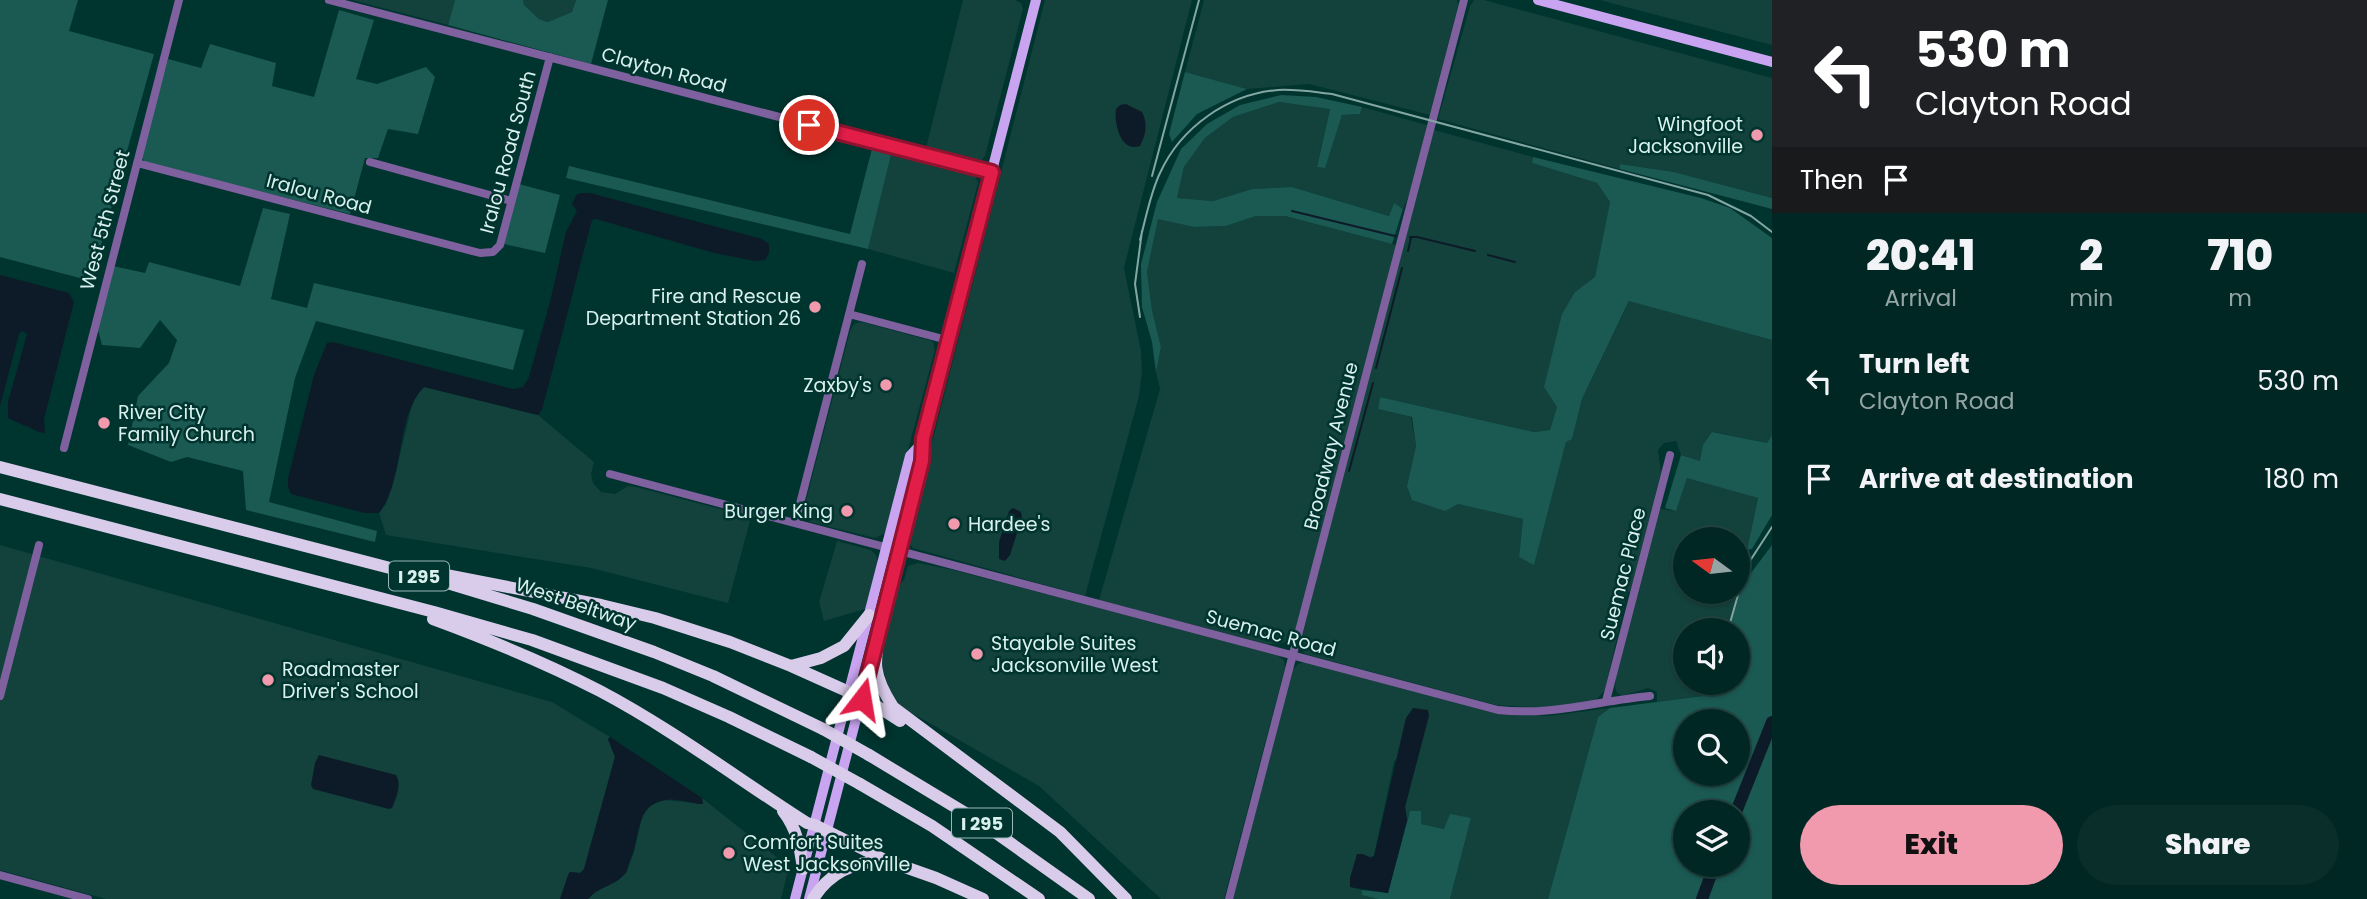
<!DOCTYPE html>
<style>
:root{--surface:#002723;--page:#0a2f2b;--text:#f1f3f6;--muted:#95a5a6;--line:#224441;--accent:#f29aad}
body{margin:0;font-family:Poppins,sans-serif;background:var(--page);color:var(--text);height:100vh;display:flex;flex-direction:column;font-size:26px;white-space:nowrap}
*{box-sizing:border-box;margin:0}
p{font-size:23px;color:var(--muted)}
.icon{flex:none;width:38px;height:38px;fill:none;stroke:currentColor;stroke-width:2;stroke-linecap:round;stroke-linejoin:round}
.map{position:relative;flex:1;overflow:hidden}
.side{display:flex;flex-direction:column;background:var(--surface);width:595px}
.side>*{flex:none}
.guide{background:#202124;color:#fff;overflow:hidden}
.needle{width:46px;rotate:285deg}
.tools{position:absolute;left:1673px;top:527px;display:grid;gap:14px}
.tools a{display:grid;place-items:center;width:77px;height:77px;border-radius:50%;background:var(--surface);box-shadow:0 2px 5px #0004,0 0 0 2px var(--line);font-size:35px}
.pin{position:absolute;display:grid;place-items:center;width:60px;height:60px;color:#fff;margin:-30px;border:4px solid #fff;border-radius:50%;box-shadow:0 2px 7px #0007}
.me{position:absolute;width:77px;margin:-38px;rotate:14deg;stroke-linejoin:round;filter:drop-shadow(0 0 5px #0008)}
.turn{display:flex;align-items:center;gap:24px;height:147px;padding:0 28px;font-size:32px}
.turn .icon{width:91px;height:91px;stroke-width:2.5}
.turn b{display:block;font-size:49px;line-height:60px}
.then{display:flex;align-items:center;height:66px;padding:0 28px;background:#0003;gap:14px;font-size:26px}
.eta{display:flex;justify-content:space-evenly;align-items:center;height:119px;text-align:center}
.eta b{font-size:42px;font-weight:800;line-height:49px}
.button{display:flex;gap:14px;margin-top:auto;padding:14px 28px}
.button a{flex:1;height:80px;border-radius:42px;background:var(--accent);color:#111;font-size:28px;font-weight:800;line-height:80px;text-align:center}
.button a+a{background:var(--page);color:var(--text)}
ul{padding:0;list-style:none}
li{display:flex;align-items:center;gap:21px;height:98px;padding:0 28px}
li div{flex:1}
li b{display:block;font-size:26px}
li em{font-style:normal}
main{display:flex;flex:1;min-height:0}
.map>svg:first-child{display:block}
</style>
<main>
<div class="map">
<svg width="1772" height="899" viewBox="0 0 1772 899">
<rect width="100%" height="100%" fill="#00342f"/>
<path fill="#13413c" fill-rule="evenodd" d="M 352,0 L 455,0 L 448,25 Z
M 523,0 L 576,0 L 572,12 L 549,22 L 539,19 L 523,5 Z
M 963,0 L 1015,0 L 1021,3 L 1023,9 L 985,156 L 980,162 L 964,162 L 925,152 Z
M 1045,0 L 1192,0 L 1124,268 L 1141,351 L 1142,372 L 1139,396 L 1085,596 L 913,548 L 907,541 Z
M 1204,0 L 1457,0 L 1458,5 L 1430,115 L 1309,84 L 1247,89 L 1185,72 Z
M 1474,0 L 1484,0 L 1772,78 L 1772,198 L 1674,172 L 1620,164 L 1620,169 L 1438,119 L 1470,6 Z
M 1600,0 L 1772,0 L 1772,45 L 1622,6 Z
M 1279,102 L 1330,108 L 1317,166 L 1324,168 L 1342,115 L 1360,114 L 1362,107 L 1427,125 L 1411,191 L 1403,209 L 1394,204 L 1389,216 L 1292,187 L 1252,189 L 1213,201 L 1177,198 L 1184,167 L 1205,138 L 1233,117 Z
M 1434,130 L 1533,157 L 1532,163 L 1597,183 L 1610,202 L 1595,278 L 1575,292 L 1557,407 L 1550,430 L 1534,432 L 1380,397 L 1378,409 L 1411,417 L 1416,446 L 1407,486 L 1458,504 L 1523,519 L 1519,557 L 1534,564 L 1566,442 L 1572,438 L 1582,399 L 1630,300 L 1772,340 L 1772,435 L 1767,443 L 1713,432 L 1700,461 L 1681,455 L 1676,441 L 1664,443 L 1658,450 L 1661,472 L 1631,591 L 1627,593 L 1605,690 L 1596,700 L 1548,708 L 1496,705 L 1305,654 L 1301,649 L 1299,642 Z
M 892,151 L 960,168 L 975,176 L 978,183 L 954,273 L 868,249 Z
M 1256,216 L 1285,216 L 1396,245 L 1295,633 L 1289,640 L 1280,644 L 1267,644 L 1099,600 L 1160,389 L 1156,372 L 1161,347 L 1152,310 L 1147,272 L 1158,218 L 1194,227 L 1226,226 Z
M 861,322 L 929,340 L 933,342 L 935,350 L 887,527 L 884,534 L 875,538 L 810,522 L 804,515 L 804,508 L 850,331 L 854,324 Z
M 424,387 L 538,415 L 594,462 L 591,474 L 593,483 L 601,492 L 615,494 L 628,486 L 636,487 L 751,517 L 728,603 L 591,568 L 386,535 L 379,513 L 386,504 L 392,487 L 411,409 L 416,395 Z
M 1687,477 L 1758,498 L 1747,550 L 1742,585 L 1729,630 L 1685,630 L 1685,682 L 1714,683 L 1711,695 L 1657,702 L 1657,692 L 1648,688 L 1622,696 L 1617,693 L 1615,687 L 1616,678 L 1660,509 L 1676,511 ZM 1685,539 L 1738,539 L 1738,592 L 1685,592 Z
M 837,541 L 871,550 L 876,555 L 878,562 L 865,609 L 824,621 L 819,602 Z
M 0,545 L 552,702 L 610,737 L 608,739 L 615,757 L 584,869 L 580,873 L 571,872 L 560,899 L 106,899 L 0,870 Z
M 918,563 L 949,569 L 1088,605 L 1277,655 L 1284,660 L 1285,667 L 1224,899 L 1161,899 L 1039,786 L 919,717 L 903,710 L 891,697 L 883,669 L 882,654 L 899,585 L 904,580 L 908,566 Z
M 1304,662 L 1498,713 L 1548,716 L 1610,708 L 1598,717 L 1548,899 L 1450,899 L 1471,818 L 1444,829 L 1421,824 L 1421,812 L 1410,811 L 1407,820 L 1405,807 L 1410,788 L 1406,719 L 1397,758 L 1394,762 L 1374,856 L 1368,857 L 1362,854 L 1350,887 L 1362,890 L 1363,895 L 1378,899 L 1233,899 L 1293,670 L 1298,664 Z
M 702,798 L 789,867 L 781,899 L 588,899 L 597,890 L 626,873 L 634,852 L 643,813 L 651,805 L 665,800 L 703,804 Z"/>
<path fill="#1b5953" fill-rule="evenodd" d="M 0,0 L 78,0 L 69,31 L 154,54 L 91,281 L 0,257 Z
M 455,0 L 523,0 L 524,5 L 539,19 L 548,22 L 572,12 L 576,0 L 608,0 L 591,64 L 448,25 Z
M 339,10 L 374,20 L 356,79 L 377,84 L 426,67 L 435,77 L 418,134 L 388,129 L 378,158 L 365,158 L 350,214 L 146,163 L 141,157 L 168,59 L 201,68 L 210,44 L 276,63 L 272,86 L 314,97 Z
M 1185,72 L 1247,89 L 1197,114 L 1172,142 L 1169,134 Z
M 1281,95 L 1316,97 L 1362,107 L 1360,114 L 1342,115 L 1325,168 L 1317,167 L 1330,109 L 1279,102 L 1233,117 L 1205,138 L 1184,167 L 1177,198 L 1213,201 L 1252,189 L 1292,187 L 1389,216 L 1394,203 L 1403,209 L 1392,244 L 1285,216 L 1256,216 L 1226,226 L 1194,227 L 1158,219 L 1147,272 L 1152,310 L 1161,347 L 1156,372 L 1152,342 L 1142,307 L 1141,264 L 1157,202 L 1181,149 L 1207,124 L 1240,105 Z
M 873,145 L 892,151 L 868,249 L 566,178 L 569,166 L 850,234 Z
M 1533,157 L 1701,198 L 1730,208 L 1772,238 L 1772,340 L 1629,301 L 1582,399 L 1572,439 L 1566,442 L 1534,565 L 1519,557 L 1523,519 L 1458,504 L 1445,511 L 1412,500 L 1407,486 L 1416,446 L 1412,417 L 1378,409 L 1380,397 L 1534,432 L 1550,430 L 1557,407 L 1544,387 L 1562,314 L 1575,292 L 1595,277 L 1610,202 L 1597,183 L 1532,163 Z
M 1620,164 L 1674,172 L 1772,198 L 1772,209 L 1620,169 Z
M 519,184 L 560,195 L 545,253 L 504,244 Z
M 263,208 L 290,214 L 271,299 L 307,308 L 314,283 L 524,330 L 513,370 L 316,321 L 295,378 L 269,502 L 377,531 L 375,542 L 246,510 L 243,471 L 187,457 L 171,462 L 128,445 L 138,396 L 169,363 L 177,340 L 160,320 L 140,348 L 102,345 L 98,330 L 113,266 L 145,273 L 149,262 L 240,286 Z
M 1712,432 L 1767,443 L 1772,435 L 1772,515 L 1752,549 L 1747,550 L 1758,498 L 1687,478 L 1676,511 L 1665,508 L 1681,455 L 1700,461 L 1703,445 Z
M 1772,545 L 1772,899 L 1548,899 L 1598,717 L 1610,708 L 1711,695 L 1714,683 L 1738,682 L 1738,630 L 1729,630 L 1742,585 ZM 1685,721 L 1738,721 L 1738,774 L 1685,774 ZM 1685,812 L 1738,812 L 1738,864 L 1685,864 Z
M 1410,811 L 1421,811 L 1421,824 L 1444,829 L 1450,814 L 1471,818 L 1450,899 L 1378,899 L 1362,895 L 1362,890 L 1388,893 Z"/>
<path fill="#0d1b28" d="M 1126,104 L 1142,112 C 1148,124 1146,134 1140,146 C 1120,153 1114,123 1116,109 L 1120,105 Z
M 581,193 L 590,193 L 762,239 L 769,244 L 769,253 L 765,260 L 755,261 L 714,253 L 596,219 L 592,220 L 542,410 L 538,415 L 424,387 C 394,418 406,478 379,513 L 365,513 L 291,494 L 288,487 L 288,478 L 314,375 L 327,343 L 333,342 L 513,389 L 523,387 L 529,377 L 550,302 L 566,232 L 577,211 L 572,204 L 576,195 Z
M 0,275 L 69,293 L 74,302 L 44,419 L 45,433 L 39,432 L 8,418 L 8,402 L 27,334 L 22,331 L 19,334 L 0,406 Z
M 1013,508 L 1021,512 L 1022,517 L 1010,555 L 1005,561 L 999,559 L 999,542 L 1009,511 Z
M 1413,708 L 1428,710 L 1429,716 L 1405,807 L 1407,820 L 1388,893 L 1350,887 L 1350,878 L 1357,854 L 1363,854 L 1371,858 L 1374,856 L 1406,718 Z
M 610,737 L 702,798 L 703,804 C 691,804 679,798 666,800 C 634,804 641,839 630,860 C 628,865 628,871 624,875 C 614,886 598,887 588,899 L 560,899 L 568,875 L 570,872 L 580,873 L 584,869 L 615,757 L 608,739 Z
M 319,755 L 396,775 C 402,784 396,799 392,808 L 389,809 L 313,789 L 311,785 L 315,763 Z"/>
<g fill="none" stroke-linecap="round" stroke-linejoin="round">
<path stroke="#0d1b28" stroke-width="2" d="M 1292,211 L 1395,236
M 1410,237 L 1417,237 L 1475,251
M 1408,251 L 1411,238
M 1488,255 L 1515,262
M 1376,368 L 1402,268
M 1349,471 L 1373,383"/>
<path stroke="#0d1b28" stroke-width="12" d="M 1736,812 L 1772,722
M 1702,899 L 1715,864"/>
<path stroke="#80619f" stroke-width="8" d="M 329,0 L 991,172
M 370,162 L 511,201
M 137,163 L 480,253 L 493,252 L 500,245 L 550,57
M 849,314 L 947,340
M 64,448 L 179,0
M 610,474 L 1498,710 C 1552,716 1597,701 1650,696
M 795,523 L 862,264
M 0,696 L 39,545
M 1606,701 L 1670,455
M 0,875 L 88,899
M 1229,899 L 1464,0"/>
<path stroke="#c9a4f0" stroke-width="10" d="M 1538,0 L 1772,62
M 881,622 L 922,461 L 923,438 L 1036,0
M 795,899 L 910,456 L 922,443
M 809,899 L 873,654"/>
<path stroke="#d9cbea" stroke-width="12" d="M 0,467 L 444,582 L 533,609 L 654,652 L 713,676 L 823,729
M 0,499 L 434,612 L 532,640 L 663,688 L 729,717 L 811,757
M 446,575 L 601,605 L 655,618 L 730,642 L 791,666 L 821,658 L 844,646 L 869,615
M 883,615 C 876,657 868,668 893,707 L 1060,832 L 1126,899
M 433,619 C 490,640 546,663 600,691 C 672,729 738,779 807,823 L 815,825 L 885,860 L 936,878 L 983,899
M 791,666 L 869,701 L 900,721
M 869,755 L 985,825 L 1089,899
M 860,784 L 932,826 L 1039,899
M 783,811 C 797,829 800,847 803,869
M 813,899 C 829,873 852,862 882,861"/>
<path stroke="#83a6a3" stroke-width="2" d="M 1152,176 L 1199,0
M 1140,240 C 1146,218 1150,194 1160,173 C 1181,127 1228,94 1278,90 C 1296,89 1314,92 1332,94 L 1708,195 L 1751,216 L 1772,232
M 1140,317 L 1135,284 L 1142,231
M 1728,630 L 1746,567 L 1772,527"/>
<path stroke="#d9cbea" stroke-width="12" d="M 823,729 L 869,755
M 811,757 L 860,784"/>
</g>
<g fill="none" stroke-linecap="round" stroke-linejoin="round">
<g stroke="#92132f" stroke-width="18">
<path id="route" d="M 809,125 L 992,172 L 923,438 L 922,461 L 862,699"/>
</g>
<use href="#route" stroke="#e11d48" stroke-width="12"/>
</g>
<g fill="#f29aad" stroke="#00342f" stroke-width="2.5">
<circle cx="1757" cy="135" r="7"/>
<circle cx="815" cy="307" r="7"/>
<circle cx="886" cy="385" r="7"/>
<circle cx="104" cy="423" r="7"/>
<circle cx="847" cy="511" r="7"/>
<circle cx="954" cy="524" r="7"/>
<circle cx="977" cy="654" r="7"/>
<circle cx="268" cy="680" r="7"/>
<circle cx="729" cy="853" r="7"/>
</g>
<g text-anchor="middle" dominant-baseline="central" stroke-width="5" stroke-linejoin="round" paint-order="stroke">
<g fill="#00342f" stroke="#98b8b5" stroke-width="2">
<rect x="389" y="561.5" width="60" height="29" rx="5"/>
<rect x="952" y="808.5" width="60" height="29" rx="5"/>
</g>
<g font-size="18" font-weight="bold" fill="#d9f1ee">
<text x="419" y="576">I 295</text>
<text x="982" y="823">I 295</text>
</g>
<g font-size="19" fill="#d9f1ee" stroke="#00342f">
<text transform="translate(664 70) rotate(15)">Clayton Road</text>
<text transform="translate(508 152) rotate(-75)">Iralou Road South</text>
<text transform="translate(319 194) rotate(15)">Iralou Road</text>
<text transform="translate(105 220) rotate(-75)">West 5th Street</text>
<text transform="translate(1331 446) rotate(-76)">Broadway Avenue</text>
<text transform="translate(1623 574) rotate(-76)">Suemac Place</text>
<text transform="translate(576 604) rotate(19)">West Beltway</text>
<text transform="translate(1271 633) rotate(15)">Suemac Road</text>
</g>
<g font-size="19" fill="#d9f1ee" stroke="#00342f" text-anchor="start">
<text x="1743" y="124" text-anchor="end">Wingfoot<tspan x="1743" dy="22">Jacksonville</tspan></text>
<text x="801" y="296" text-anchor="end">Fire and Rescue<tspan x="801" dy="22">Department Station 26</tspan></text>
<text x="872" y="385" text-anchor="end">Zaxby's</text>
<text x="118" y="412">River City<tspan x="118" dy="22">Family Church</tspan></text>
<text x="833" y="511" text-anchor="end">Burger King</text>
<text x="968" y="524">Hardee's</text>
<text x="991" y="643">Stayable Suites<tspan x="991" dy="22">Jacksonville West</tspan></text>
<text x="282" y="669">Roadmaster<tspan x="282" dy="22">Driver's School</tspan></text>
<text x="743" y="842">Comfort Suites<tspan x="743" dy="22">West Jacksonville</tspan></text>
</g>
</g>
</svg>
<div class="tools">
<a><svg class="needle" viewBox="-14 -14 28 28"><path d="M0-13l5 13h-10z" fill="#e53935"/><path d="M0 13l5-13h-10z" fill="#95a5a6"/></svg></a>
<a><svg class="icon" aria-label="sound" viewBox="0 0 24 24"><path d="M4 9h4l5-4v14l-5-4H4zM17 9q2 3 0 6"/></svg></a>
<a><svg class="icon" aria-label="search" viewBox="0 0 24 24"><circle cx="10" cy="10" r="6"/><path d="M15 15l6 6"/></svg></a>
<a><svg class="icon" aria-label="layers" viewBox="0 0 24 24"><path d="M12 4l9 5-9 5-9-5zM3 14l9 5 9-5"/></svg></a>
</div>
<div class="pin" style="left:809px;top:125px;background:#d93025"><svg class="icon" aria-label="arrive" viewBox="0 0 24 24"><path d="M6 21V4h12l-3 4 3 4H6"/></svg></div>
<svg class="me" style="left:862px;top:699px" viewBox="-20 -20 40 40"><path d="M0-17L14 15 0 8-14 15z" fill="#e11d48" stroke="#fff" stroke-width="4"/></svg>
</div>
<section class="side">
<div class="guide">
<div class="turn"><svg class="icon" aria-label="left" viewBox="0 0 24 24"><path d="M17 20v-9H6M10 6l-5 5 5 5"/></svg><div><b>530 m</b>Clayton Road</div></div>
<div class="then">Then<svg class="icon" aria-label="arrive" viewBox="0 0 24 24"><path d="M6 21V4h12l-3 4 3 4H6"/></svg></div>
</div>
<div class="eta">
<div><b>20:41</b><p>Arrival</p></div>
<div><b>2</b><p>min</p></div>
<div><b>710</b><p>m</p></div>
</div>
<ul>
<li><svg class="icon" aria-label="left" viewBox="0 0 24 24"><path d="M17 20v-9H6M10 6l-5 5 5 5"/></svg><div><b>Turn left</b><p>Clayton Road</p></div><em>530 m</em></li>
<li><svg class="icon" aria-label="arrive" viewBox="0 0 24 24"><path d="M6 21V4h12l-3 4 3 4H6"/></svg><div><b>Arrive at destination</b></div><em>180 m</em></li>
</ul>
<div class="button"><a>Exit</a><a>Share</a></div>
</section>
</main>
